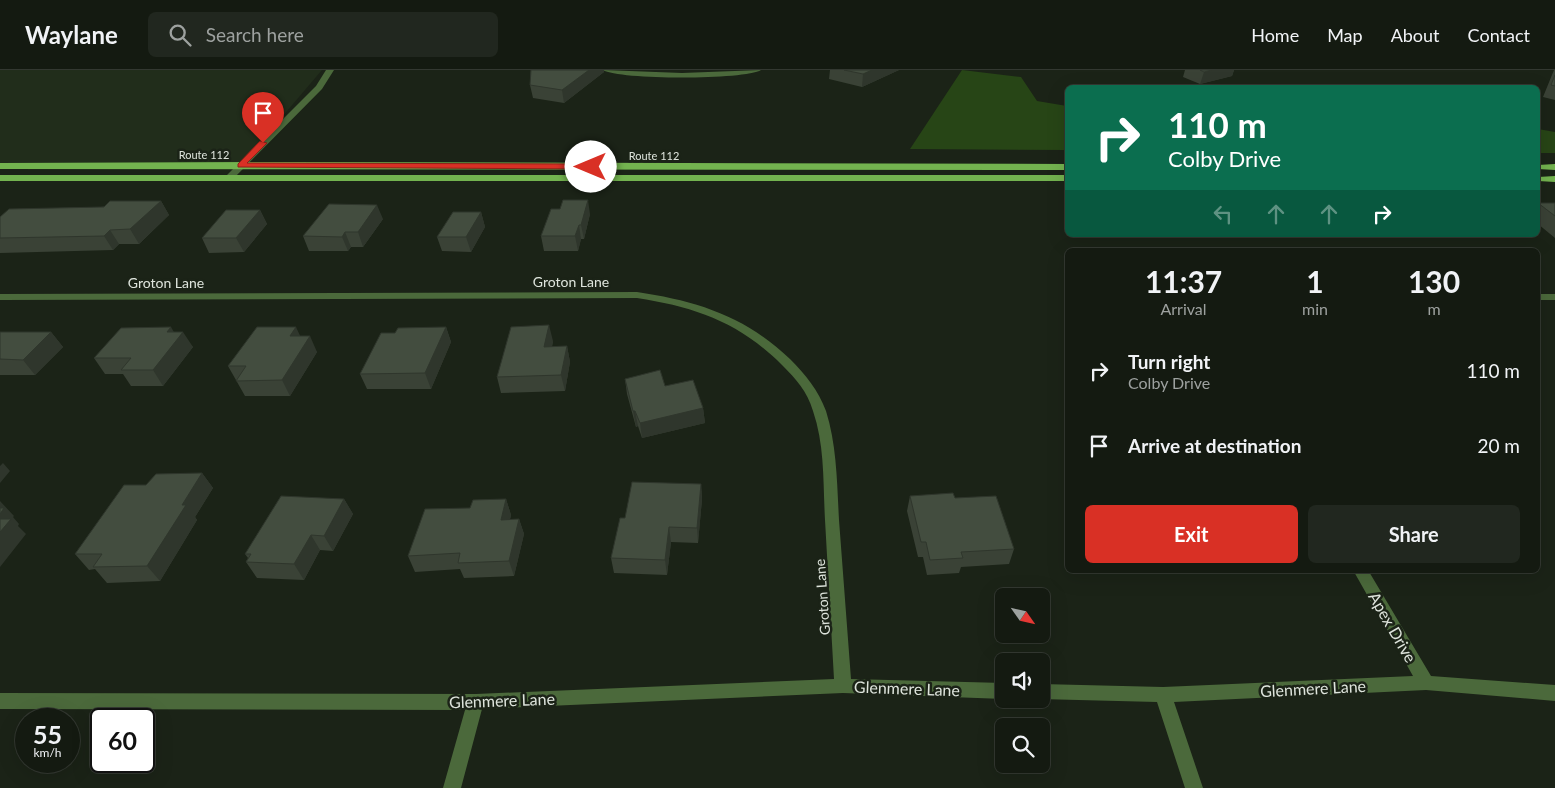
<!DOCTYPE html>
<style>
:root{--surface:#141a11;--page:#21271f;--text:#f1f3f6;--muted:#9da19f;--line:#333831;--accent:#d93025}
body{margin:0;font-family:Lato,sans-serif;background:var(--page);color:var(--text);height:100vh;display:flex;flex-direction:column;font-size:19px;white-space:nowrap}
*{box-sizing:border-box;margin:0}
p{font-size:16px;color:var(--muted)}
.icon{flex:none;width:28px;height:28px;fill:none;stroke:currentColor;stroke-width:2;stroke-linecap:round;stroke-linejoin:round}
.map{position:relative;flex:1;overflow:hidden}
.details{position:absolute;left:1065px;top:178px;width:475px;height:325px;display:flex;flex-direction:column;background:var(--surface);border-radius:8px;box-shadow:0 5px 20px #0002,0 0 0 1px var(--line)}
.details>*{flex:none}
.guide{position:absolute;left:1065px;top:15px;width:475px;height:152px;border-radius:8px;box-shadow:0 5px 20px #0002,0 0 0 1px var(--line);background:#0b6e4f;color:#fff;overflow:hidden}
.needle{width:32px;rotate:124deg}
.fabs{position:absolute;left:995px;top:518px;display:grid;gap:10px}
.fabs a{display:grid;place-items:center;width:55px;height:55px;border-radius:8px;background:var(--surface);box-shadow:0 5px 20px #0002,0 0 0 1px var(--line);font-size:25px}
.speed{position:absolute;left:15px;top:638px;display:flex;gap:10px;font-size:25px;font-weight:700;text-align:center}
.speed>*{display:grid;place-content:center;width:65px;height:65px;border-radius:50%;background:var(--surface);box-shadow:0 5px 20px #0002,0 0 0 1px var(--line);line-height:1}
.speed small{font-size:12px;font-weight:400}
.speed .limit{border:2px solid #111;border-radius:8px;background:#fff;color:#111}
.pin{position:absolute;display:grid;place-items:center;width:42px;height:42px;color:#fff;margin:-51px -21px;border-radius:50% 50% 50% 0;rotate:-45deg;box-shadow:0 0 5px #0007}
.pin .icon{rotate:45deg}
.me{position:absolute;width:55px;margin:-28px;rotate:270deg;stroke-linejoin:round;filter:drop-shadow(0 0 4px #0008)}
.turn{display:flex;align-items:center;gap:18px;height:105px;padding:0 20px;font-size:22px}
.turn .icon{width:65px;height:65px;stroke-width:2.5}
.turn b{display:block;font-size:35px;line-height:42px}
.lanes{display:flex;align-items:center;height:48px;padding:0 20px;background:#0003;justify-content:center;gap:25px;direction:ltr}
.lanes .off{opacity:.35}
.eta{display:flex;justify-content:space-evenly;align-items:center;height:85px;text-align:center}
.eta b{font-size:30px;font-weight:700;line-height:35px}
.button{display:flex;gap:10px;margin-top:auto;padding:10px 20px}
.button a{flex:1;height:58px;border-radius:8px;background:var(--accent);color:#fff;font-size:20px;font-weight:700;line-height:58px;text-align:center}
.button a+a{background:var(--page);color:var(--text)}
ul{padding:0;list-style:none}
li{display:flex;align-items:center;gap:15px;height:75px;padding:0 20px}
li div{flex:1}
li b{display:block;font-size:19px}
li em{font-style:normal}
header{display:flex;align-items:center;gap:30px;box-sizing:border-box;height:70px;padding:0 25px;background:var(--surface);border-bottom:1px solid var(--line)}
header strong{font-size:24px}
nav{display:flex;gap:28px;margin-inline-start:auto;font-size:18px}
.search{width:350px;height:45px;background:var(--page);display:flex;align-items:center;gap:12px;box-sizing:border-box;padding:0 18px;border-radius:8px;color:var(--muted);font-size:19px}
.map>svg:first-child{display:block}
</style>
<header>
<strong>Waylane</strong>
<div class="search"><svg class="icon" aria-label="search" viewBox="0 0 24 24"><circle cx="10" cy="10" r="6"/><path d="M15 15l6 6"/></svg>Search here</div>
<nav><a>Home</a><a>Map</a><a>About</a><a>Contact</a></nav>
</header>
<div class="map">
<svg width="1555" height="718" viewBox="0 0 1555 718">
<rect width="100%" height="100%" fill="#1b2317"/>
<path fill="#212d1b" d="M 0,0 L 322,0 L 241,95 L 0,96 Z"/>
<path fill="#274516" d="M 962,0 L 1021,7 L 1037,31 L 1067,36 L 1067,80 L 910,79 Z
M 1538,59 L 1555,62 L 1555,83 L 1538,83 Z"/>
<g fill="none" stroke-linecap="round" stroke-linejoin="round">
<path fill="#4b693b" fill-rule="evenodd" d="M 326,0 L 334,0 L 322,19 L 233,109 L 227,109 L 227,105 L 316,16 Z
M 603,0 L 682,3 L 761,0 C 745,10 619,10 603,0 Z
M 637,222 C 697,231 745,246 790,289 C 806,305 818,320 826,341 C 837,376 837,414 839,450 C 843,503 847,556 851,609 L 1004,613 L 1004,629 L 843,623 L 482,639 L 461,718 L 443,718 L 465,640 L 0,639 L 0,623 L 476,624 L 834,609 C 831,556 828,503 825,450 C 823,414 825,376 813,341 C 807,321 796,309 782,295 C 739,252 695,237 637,228 L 0,230 L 0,224 Z
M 1538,224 L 1555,224 L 1555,230 L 1538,230 Z
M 1353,500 L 1368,500 L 1431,606 L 1555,615 L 1555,631 L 1426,620 L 1174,632 L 1203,718 L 1185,718 L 1157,632 L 1039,629 L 1041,629 L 1041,614 L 1163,617 L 1413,606 Z"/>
<path fill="#73b34f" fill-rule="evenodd" d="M 290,92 L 1068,94 L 1068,100 L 0,99 L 0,93 Z
M 1555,94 L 1555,100 L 1538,99 L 1538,95 Z
M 0,105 L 1068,105 L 1068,111 L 0,111 Z
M 1555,106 L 1555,112 L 1538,111 L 1538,107 Z"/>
</g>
<path fill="#3a4236" d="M 531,0 L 604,0 L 604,2 L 564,33 L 533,28 L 530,15 Z
M 830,0 L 899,0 L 862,17 L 829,9 Z
M 1185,0 L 1234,0 L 1232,6 L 1200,14 L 1183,7 Z
M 1554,0 L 1555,0 L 1555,30 L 1543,27 Z
M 161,131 L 169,145 L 139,174 L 119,174 L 113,180 L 0,183 L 0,147 Z
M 1538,133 L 1555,133 L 1555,168 L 1538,154 Z
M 260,140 L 267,154 L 244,182 L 209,183 L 202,168 Z
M 481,142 L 485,157 L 471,182 L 442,181 L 437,167 Z
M 590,144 L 584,169 L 581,169 L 578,181 L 544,181 L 541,166 Z
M 383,149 L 363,177 L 351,177 L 348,181 L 309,181 L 303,166 Z
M 446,257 L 451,272 L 431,319 L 367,319 L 360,304 L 395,263 Z
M 0,262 L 51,262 L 63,277 L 35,305 L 0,305 Z
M 174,262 L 193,277 L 163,316 L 131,316 L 123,304 L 105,304 L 94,288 Z
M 300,266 L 317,282 L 290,326 L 245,326 L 228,296 Z
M 553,271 L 552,277 L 567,276 L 570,292 L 565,321 L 501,323 L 497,307 Z
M 625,309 L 665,316 L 703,338 L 705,353 L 642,368 L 638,356 L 636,357 L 627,324 Z
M 202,403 L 213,418 L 195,447 L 197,450 L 160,511 L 107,513 L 95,499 L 89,500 L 75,484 L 146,415 Z
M 701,414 L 702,429 L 698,473 L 671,472 L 667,505 L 614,503 L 611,488 L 625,448 Z
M 910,426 L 955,428 L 1014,479 L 1009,494 L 961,497 L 959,503 L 927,505 L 923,487 L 918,487 L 907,441 Z
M 344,429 L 353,444 L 333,481 L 320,480 L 304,510 L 257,508 L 246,492 L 248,488 L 245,484 Z
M 506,429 L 511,445 L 510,449 L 519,449 L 524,464 L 514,506 L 464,508 L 460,499 L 415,502 L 408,486 L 470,438 Z
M 1106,500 L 1191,500 L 1190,501 L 1107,503 Z"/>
<path fill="#2f362c" d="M 589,0 L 604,0 L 604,2 L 564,33 L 562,20 Z
M 872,0 L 899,0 L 862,17 L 863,4 Z
M 1212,0 L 1234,0 L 1232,6 L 1200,14 L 1204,2 Z
M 588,130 L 590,144 L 584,169 L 581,155 Z
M 161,131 L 169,145 L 139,174 L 130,159 Z
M 377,135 L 383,149 L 363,177 L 358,162 Z
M 260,140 L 267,154 L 244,182 L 236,168 Z
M 481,142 L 485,157 L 471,182 L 466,167 Z
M 579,155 L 581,169 L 578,181 L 575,166 Z
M 110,160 L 119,174 L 113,180 L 104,166 Z
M 345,162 L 351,177 L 348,181 L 342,167 Z
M 549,255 L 553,271 L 548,292 L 544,277 Z
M 171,257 L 178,269 L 183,262 L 193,277 L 163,316 L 153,300 L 167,262 Z
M 296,257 L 303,272 L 290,266 Z
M 446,257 L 451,272 L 431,319 L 425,303 Z
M 51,262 L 63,277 L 35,305 L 23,290 Z
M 310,266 L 317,282 L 290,326 L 282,310 Z
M 567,276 L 570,292 L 565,321 L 561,305 Z
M 703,338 L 705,353 L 642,368 L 640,353 Z
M 633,341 L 635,341 L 638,356 L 636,357 Z
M 3,393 L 10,401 L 0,413 L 0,396 Z
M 202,403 L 213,418 L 195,447 L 197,450 L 160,511 L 147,496 L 182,435 Z
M 701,414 L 702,429 L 698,473 L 697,458 Z
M 344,429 L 353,444 L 333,481 L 324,466 Z
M 506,429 L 511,445 L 507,465 L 501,450 Z
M 0,431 L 14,446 L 13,447 L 19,454 L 18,456 L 26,464 L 0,497 Z
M 519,449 L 524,464 L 514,506 L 509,491 Z
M 669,457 L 671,472 L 667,505 L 665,490 Z
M 311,465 L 320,480 L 304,510 L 294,494 Z"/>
<path fill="#434d3f" stroke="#2f362c" d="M 531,0 L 589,0 L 562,20 L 530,15 Z
M 844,0 L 872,0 L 863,4 Z
M 1200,0 L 1212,0 L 1204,2 Z
M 1555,5 L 1555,16 L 1551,15 Z
M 563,130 L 588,130 L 581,155 L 579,155 L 575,166 L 541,166 L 551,139 L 560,139 Z
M 110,131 L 161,131 L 130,159 L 110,160 L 104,166 L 0,168 L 0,147 L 9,139 L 104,137 Z
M 1538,133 L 1555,133 L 1555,146 Z
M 329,134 L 377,135 L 358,162 L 345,162 L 342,167 L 303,166 Z
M 226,140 L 260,140 L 236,168 L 202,168 Z
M 453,142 L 481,142 L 466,167 L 437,167 Z
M 549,255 L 544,277 L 567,276 L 561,305 L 497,307 L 511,257 Z
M 171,257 L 167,262 L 183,262 L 153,300 L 121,300 L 131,288 L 94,288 L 121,258 Z
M 257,257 L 296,257 L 290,266 L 310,266 L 282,310 L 236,311 L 246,296 L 228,296 Z
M 446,257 L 425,303 L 360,304 L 381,263 L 395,263 L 398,258 Z
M 0,262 L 51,262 L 23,290 L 0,289 Z
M 660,300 L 665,316 L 693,310 L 703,338 L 640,353 L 635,341 L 633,341 L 625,309 Z
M 202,403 L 182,435 L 186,435 L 147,496 L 93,497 L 102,484 L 75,484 L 124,415 L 146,415 L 156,404 Z
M 632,412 L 701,414 L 697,458 L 669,457 L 665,490 L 611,488 L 620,448 L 625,448 Z
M 953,423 L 955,428 L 996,426 L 1014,479 L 961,482 L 963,488 L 930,490 L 926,472 L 921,472 L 910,426 Z
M 281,426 L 344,429 L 324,466 L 311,465 L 294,494 L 246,492 L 251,484 L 245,484 Z
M 506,429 L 501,450 L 519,449 L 509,491 L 458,493 L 460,483 L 408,486 L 425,439 L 470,438 L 473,430 Z
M 0,438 L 4,438 L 0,444 Z
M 0,449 L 11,449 L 0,462 Z"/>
<path fill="#d93025" stroke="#8d1f18" d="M 260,71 L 267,73 L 247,93 L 591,94 L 595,97 L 591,99 L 238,97 L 238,94 Z"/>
<g text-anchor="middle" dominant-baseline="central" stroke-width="5" stroke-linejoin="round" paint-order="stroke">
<g font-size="11" fill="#dee4dc" stroke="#1b2317">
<text x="204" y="84">Route 112</text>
<text x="654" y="85">Route 112</text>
</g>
<g font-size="14" fill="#dee4dc" stroke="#1b2317">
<text x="571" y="211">Groton Lane</text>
<text x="166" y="212">Groton Lane</text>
<text transform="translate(822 527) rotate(-94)">Groton Lane</text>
</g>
<g font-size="16" fill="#dee4dc" stroke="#1b2317">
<text transform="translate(1393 557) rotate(60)">Apex Drive</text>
<text transform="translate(907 618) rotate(2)">Glenmere Lane</text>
<text transform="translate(1313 618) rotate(-3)">Glenmere Lane</text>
<text transform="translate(502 630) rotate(-2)">Glenmere Lane</text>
</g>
</g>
</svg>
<div class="fabs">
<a><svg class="needle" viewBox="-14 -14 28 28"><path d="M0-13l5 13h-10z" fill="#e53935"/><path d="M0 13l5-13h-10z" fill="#9da19f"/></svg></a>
<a><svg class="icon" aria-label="sound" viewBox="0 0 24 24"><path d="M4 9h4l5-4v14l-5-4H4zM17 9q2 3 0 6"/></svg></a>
<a><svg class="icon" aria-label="search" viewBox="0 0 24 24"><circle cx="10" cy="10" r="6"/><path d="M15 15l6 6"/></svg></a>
</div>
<div class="speed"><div>55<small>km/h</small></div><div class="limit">60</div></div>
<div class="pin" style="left:263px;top:73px;background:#d93025"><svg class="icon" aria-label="arrive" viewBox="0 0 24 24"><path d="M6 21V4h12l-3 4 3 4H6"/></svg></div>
<svg class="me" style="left:591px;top:97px" viewBox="-20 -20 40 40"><circle r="19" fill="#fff"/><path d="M0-13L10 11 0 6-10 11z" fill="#d93025"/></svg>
<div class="guide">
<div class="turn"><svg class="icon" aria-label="right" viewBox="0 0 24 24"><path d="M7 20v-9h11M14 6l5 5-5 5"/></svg><div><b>110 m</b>Colby Drive</div></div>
<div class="lanes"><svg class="icon off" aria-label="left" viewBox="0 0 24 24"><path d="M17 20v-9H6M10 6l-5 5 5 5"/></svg><svg class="icon off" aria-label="ahead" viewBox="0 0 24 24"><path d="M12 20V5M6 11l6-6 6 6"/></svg><svg class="icon off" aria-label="ahead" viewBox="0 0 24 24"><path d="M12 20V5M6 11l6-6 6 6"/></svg><svg class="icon" aria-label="right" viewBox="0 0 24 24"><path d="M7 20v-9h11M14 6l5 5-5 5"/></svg></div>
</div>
<section class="details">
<div class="eta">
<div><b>11:37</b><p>Arrival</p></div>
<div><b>1</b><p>min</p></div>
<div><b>130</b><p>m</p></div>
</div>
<ul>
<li><svg class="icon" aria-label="right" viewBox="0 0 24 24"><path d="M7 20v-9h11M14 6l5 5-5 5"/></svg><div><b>Turn right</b><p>Colby Drive</p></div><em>110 m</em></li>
<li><svg class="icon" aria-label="arrive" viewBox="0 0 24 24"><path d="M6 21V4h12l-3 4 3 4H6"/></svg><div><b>Arrive at destination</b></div><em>20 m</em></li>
</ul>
<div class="button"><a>Exit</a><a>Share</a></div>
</section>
</div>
